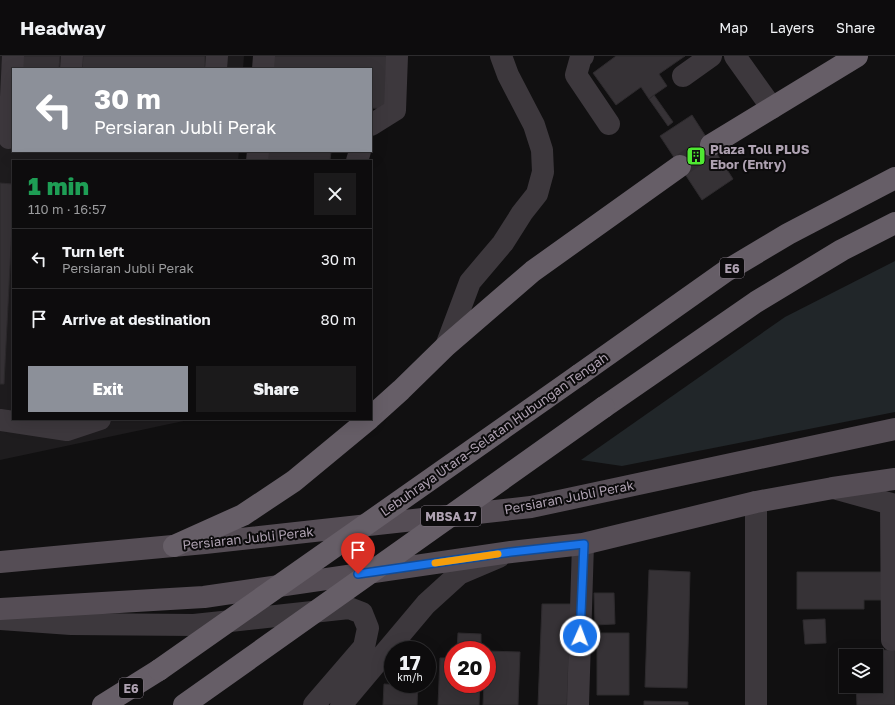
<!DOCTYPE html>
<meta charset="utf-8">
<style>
:root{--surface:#0d0c0d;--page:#1b1a1b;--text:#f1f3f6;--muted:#9a9b9d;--line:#2d2c2e;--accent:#8c9099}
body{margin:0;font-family:"Golos Text",sans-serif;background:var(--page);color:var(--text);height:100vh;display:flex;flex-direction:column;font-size:15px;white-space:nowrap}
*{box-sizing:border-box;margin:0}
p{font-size:13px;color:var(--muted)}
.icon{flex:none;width:22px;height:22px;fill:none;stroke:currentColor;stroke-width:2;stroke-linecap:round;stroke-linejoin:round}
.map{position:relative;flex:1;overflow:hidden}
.drawer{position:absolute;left:12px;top:104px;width:360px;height:260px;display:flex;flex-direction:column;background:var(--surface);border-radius:0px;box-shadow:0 4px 16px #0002,0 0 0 1px var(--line)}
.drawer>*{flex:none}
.hud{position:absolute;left:12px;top:12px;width:360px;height:84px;border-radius:0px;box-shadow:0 4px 16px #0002,0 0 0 1px var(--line);background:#8c9099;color:#fff;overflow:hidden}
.controls{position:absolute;left:839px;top:593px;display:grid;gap:8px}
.controls a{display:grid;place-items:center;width:44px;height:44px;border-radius:0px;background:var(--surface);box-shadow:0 4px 16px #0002,0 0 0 1px var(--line);font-size:20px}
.speed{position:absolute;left:384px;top:585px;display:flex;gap:8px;font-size:20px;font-weight:700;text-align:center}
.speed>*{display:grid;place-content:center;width:52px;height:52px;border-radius:50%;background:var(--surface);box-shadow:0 4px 16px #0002,0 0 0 1px var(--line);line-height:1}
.speed small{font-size:10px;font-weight:400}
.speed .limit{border:6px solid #d22;background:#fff;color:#111}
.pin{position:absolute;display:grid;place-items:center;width:34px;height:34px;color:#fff;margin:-41px -17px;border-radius:50% 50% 50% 0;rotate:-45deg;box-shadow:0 0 4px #0007}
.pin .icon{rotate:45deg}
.me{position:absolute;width:44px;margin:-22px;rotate:2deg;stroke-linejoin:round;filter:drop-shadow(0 0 3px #0008)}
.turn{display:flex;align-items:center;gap:14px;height:84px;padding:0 16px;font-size:18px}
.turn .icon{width:52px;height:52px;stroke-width:2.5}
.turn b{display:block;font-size:28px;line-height:34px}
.round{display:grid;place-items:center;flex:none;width:42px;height:42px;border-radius:0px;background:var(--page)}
.summary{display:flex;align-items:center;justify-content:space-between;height:68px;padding:0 16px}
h1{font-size:24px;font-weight:800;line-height:30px;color:#1e9e55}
.cta{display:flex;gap:8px;margin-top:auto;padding:8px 16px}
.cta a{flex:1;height:46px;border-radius:0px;background:var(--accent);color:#fff;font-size:16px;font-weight:800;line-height:46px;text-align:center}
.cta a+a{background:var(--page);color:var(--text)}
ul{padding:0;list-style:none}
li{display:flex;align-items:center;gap:12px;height:60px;padding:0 16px;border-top:1px solid var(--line)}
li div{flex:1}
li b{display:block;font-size:15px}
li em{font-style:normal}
header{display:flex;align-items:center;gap:24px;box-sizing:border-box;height:56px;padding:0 20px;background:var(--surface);border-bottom:1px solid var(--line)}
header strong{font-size:19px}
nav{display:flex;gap:22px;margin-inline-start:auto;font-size:14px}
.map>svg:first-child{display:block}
</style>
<header>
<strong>Headway</strong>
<nav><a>Map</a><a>Layers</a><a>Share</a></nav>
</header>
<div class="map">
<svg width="895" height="649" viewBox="0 0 895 649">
<rect width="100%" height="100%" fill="#111011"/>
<path fill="#1e1c1e" d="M 0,0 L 244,0 L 243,13 L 13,13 L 13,95 L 239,95 L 238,105 L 13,105 L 13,363 L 193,363 L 0,404 Z"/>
<path fill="#212629" d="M 895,205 L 895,356 L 622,410 L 581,404 L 785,261 Z"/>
<path fill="#363236" stroke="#2d2a2d" d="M 20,0 L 60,0 L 59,13 L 20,13 Z
M 83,0 L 205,0 L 205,13 L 82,13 Z
M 270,0 L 389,0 L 387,53 L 371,52 L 371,13 L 270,13 Z
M 616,0 L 685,0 L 659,18 L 667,30 L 654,39 L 649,43 L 641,31 L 616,49 L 593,17 Z
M 654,39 L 673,66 L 668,70 L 649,43 Z
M 692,59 L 733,123 L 702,144 L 660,80 Z
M 266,95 L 331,95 L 330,105 L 266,105 Z
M 0,127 L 13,128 L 13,151 L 4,328 L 0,328 Z
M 649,514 L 690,516 L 687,632 L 645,631 Z
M 797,516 L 882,516 L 882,544 L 864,544 L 864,553 L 797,553 Z
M 594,537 L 614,537 L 615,568 L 595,569 Z
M 542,548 L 571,548 L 567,649 L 538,649 Z
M 825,563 L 826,587 L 805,588 L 803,564 Z
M 458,577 L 481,578 L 481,594 L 457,594 Z
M 597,577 L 629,577 L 629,639 L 597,639 Z
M 881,594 L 895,594 L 895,649 L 857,649 L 856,630 L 876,630 L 876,600 L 856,599 L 881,599 Z
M 487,595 L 520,596 L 518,649 L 483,649 L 484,628 L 487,628 Z
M 440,602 L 453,602 L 453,628 L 480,628 L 479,649 L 438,649 Z
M 384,628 L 418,630 L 417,649 L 383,649 Z
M 644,645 L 688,646 L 688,649 L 644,649 Z"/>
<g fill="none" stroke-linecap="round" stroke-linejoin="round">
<path stroke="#312d31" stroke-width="22" stroke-dasharray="22 11" stroke-linecap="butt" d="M 680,110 L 711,89"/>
<path stroke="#3d383d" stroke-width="22" d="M 583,0 L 581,1 L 576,19 L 609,68
M 735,0 L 772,52
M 71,13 L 72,0
M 216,13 L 217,0
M 263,13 L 264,0
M 683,20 L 711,0
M 371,69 L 395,54 L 397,0
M 9,82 L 13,0
M 257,105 L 258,95
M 357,105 L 360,95
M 446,290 L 470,226 L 503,187 L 522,157 L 537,138 L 543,116 L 542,94 L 534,69 L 508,19 L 501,0
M 0,364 L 67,374 L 100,363
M 833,432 L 895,449
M 891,448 L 892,584
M 0,563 L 71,568 L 194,569 L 349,552 L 362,557 L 368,572 L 364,591 L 314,649
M 341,649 L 426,548 L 459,518 L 499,501
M 578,649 L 583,488
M 756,649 L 756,446"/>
<path stroke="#554d55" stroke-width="22" d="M 0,506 L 205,487 L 531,451 L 895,373
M 0,553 L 204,541 L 511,496 L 583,488 L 756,446 L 833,432 L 895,423"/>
<path stroke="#665e67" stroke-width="22" d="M 711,89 L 857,0
M 579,319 L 726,215 L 788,178 L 895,122
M 604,351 L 756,246 L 842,194 L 895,167
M 371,361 L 401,334 L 446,290 L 533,215 L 680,110
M 174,490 L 243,459 L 294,425 L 369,363
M 103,649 L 159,614"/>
<path stroke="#665e67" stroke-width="22" d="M 159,614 L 579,319
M 184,649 L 604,351"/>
</g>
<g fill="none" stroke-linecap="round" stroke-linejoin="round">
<g stroke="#114b97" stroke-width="10">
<path id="route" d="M 358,518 L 511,496 L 584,488 L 580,580"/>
</g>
<use href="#route" stroke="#1a73e8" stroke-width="7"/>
<path stroke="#f59e0b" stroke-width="7" d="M 435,507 L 498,498"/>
</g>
<defs>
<g id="building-square" transform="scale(1)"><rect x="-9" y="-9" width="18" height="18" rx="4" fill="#4fe832" stroke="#0c0b0c"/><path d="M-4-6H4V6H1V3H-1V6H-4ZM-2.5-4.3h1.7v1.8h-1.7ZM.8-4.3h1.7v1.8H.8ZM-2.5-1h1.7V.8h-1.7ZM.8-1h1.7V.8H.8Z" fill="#111"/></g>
</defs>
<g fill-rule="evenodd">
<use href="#building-square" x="696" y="100"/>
</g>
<g text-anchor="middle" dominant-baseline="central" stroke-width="4" stroke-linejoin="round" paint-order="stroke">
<g fill="#0c0b0c" stroke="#7e7580" stroke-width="1">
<rect x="720" y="202" width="24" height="20" rx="3"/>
<rect x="421" y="450" width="60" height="20" rx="3"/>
<rect x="119" y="622" width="24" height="20" rx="3"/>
</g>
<g font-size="12" font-weight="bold" fill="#afa2b2">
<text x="732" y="212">E6</text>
<text x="451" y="460">MBSA 17</text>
<text x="131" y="632">E6</text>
</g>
<g font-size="13" font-weight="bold" fill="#afa2b2" stroke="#0c0b0c" text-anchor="start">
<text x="710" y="93">Plaza Toll PLUS<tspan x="710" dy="15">Ebor (Entry)</tspan></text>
</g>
<g font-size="13" fill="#afa2b2" stroke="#0c0b0c">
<text transform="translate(494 378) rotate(-35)">Lebuhraya Utara–Selatan Hubungan Tengah</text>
<text transform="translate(569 441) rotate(-11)">Persiaran Jubli Perak</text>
<text transform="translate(248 482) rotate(-6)">Persiaran Jubli Perak</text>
</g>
</g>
</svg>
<div class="controls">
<a><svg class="icon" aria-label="layers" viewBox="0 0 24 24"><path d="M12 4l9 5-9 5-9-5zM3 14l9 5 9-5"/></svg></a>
</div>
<div class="speed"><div>17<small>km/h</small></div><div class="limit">20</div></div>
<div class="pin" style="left:358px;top:518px;background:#d93025"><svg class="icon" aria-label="arrive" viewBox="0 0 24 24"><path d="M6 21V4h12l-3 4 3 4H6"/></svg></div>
<svg class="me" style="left:580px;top:580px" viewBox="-20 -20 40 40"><circle r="17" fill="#1a73e8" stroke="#fff" stroke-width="3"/><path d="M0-11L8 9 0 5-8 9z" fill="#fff"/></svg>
<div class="hud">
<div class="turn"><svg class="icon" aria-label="left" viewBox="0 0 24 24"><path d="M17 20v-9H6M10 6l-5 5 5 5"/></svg><div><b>30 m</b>Persiaran Jubli Perak</div></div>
</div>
<section class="drawer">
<div class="summary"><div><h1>1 min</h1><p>110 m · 16:57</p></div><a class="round"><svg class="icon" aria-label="close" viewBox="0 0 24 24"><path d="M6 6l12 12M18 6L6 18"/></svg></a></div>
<ul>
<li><svg class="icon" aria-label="left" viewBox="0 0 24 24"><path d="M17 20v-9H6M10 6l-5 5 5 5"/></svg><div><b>Turn left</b><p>Persiaran Jubli Perak</p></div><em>30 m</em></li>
<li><svg class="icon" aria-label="arrive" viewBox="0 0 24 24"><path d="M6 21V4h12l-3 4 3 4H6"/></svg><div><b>Arrive at destination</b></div><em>80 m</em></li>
</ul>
<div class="cta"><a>Exit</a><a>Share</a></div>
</section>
</div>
